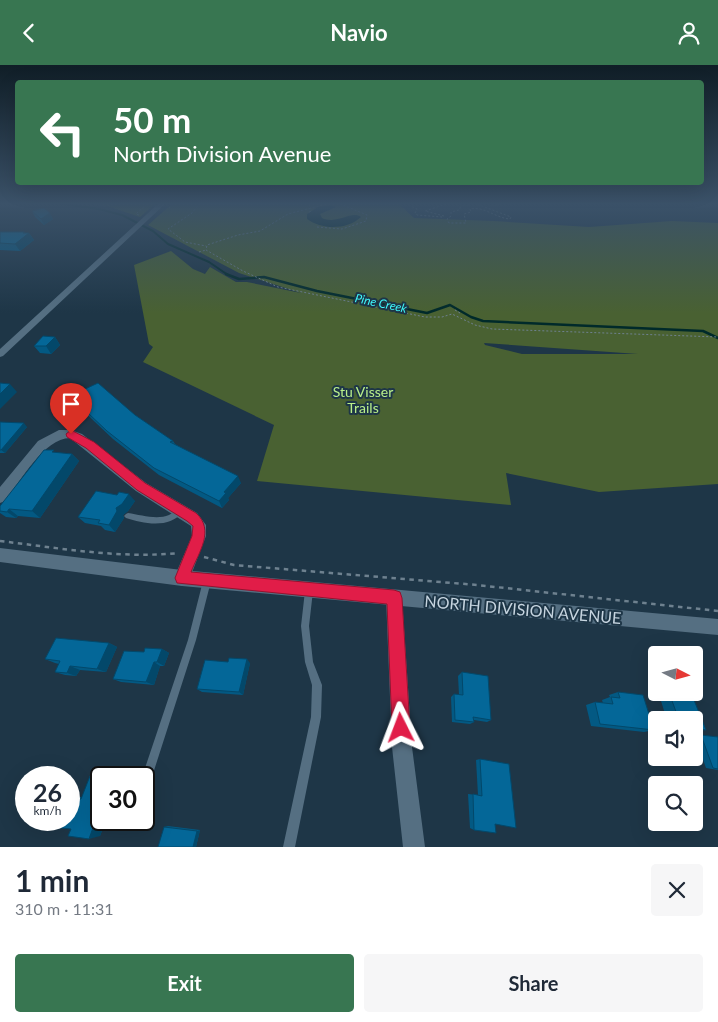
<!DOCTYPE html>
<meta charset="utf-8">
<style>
:root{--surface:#fff;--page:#f6f6f7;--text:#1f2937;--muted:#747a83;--accent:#387651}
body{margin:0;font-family:Lato,sans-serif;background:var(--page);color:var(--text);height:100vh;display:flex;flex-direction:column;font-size:19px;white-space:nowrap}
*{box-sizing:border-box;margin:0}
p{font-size:16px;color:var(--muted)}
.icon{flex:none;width:28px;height:28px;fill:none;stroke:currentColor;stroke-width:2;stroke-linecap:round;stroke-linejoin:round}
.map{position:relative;height:782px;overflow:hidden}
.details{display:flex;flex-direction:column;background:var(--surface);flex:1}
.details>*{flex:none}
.banner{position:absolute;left:15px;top:15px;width:689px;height:105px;border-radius:5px;box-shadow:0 5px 20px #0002;background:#387651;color:#fff;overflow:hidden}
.needle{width:32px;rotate:96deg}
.fabs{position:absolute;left:648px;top:581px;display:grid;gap:10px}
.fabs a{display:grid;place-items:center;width:55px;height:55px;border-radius:5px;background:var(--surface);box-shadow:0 5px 20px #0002;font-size:25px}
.speed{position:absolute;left:15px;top:701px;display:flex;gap:10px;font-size:25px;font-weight:700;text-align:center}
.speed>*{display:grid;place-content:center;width:65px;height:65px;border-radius:50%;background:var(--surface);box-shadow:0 5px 20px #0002;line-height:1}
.speed small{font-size:12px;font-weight:400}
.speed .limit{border:2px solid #111;border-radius:8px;background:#fff;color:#111}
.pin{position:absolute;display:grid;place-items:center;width:42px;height:42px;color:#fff;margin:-51px -21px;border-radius:50% 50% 50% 0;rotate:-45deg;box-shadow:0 0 5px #0007}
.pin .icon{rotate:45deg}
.me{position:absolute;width:55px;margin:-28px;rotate:357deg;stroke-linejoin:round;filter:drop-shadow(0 0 4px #0008)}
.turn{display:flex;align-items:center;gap:18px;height:105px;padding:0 15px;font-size:22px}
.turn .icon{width:65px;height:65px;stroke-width:2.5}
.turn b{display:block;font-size:35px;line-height:42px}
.round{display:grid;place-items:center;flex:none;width:52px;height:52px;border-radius:5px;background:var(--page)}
.headline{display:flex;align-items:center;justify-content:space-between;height:85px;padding:0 15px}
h1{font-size:30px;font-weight:700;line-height:38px}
.action{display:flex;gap:10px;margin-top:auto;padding:10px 15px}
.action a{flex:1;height:58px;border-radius:5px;background:var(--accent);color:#fff;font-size:20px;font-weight:700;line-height:58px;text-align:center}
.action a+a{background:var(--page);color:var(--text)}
header{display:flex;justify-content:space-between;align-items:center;height:65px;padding:0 15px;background:var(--accent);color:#fff;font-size:22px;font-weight:700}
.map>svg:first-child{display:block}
</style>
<header><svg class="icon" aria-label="back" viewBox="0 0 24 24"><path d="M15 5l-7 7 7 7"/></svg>Navio<svg class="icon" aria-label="person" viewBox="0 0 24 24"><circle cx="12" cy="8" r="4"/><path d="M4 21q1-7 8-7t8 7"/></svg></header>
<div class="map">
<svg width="718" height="782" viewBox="0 0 718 782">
<rect width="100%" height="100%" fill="#1e3647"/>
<path fill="#496132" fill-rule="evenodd" d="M 98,138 L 156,138 L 140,152 Z
M 173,138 L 398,138 L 414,153 L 494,156 L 589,162 L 672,156 L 718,158 L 718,419 L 599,427 L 506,408 L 511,440 L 257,416 L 274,360 L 143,297 L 153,282 L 149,279 L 134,200 L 171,186 L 193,204 L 205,209 L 210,202 L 236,217 L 247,217 L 301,228 L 239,208 L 148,160 ZM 484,278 L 638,289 L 522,289 L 485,280 Z"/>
<path fill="#002a2a" d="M 330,140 L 336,142 L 320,149 L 322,153 C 338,160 351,145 361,152 C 347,165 322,165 307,154 L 307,149 L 318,142 Z"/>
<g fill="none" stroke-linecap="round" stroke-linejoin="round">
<path stroke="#002a2a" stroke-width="2" d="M 57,138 L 99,144 L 122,150 L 153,166 L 168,179 L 209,197 L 228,210"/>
<path stroke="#002a2a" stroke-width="2.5" d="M 226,209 L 239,214 L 264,212 L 317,226 L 427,248 L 450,240 L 471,252 L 483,256 L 703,266 L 718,273"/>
<path stroke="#6e818f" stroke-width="1" stroke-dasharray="2 2" stroke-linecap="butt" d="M 92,138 L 105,141 L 124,138
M 200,138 L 192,148 L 168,164 L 185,177 L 206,181
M 306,138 L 310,141
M 330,138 L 288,149 L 260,166 L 238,170 L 207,180 L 206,185 L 243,206 L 278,222 L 425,252 L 442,252 L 452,249 L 475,260 L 492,264 L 718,272
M 405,138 L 417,144 L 415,148 L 417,150 L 442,152 L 444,151 L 425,146 L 449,138
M 430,138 L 436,138
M 464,138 L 470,140 L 461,141 L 459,145 L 451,147 L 451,151 L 447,154 L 449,158 L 466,158 L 464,149 L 471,147 L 470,144 C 485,141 495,153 510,154 L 511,152 L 474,138
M 487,138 L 495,141 L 501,138
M 169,143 L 174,138
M 309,147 L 312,146
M 139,150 L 136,149 L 148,138
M 317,162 L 342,164 L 366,156 L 367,150 L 338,138
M 199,187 L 206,185
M 455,245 L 460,248"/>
<path stroke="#6e818f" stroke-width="2.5" stroke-dasharray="4.5 4.5" stroke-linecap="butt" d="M 0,476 C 59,483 120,494 179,488
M 204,492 L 234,500 L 477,520 L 718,546"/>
<path fill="#556f82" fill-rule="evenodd" d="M 180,443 L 182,444 L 183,446 C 171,464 144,459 126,453 L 124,451 L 126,449 L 128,448 C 141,450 157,455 169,450 C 173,448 176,445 180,443 Z
M 207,512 L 210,513 L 211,516 L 196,575 L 149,721 L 148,725 L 144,726 L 144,712 L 142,712 L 188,575 L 203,516 L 204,513 Z
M 309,522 L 312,523 L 313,526 L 309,561 L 313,597 L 322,620 L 321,652 L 295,782 L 283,782 L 311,652 L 312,620 L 305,597 L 301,561 L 305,526 L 306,523 Z"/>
<path fill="#556f82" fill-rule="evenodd" d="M 59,365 L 71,365 L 82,369 L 146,418 L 197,448 L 206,460 L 206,471 L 188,518 L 182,521 L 176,518 L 174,513 L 192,471 L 191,461 L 136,426 L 70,373 C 44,373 20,417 5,436 L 0,438 L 0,422 L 38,376 Z
M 394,525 L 400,527 L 402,533 L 412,682 L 425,782 L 403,782 L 392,682 L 386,533 L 388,527 Z"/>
<path fill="#556f82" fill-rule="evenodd" d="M 159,138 L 166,138 L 3,291 L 0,292 L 0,284 Z
M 0,483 L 182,505 L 718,554 L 718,570 L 182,521 L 0,497 Z"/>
</g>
<path fill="#035983" d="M 32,146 L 53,154 L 44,160 L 35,152 Z
M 0,167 L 24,167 L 25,168 L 29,168 L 34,175 L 20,186 L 0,185 Z
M 55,272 L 60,280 L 51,289 L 40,288 L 34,281 Z
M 70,331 L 135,350 L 173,376 L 175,379 L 241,418 L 228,433 L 229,435 L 222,443 L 159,410 L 113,374 L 76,339 Z
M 0,357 L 27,362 L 5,388 L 0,388 Z
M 56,388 L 72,389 L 79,396 L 40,453 L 18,451 L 16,453 L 6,452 L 0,448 L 0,441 Z
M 117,430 L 135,436 L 128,446 L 123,450 L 124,453 L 115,467 L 105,465 L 101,461 L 85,458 L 78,452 Z
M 109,578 L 117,582 L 106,607 L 80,605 L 76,611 L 65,610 L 55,607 L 59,599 L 55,598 L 45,594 Z
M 162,584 L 169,588 L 164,601 L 160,601 L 154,620 L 121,617 L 113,614 L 144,587 Z
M 228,597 L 250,598 L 243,630 L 202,627 L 197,624 Z
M 462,607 L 491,655 L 487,657 L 474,655 L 474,657 L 470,659 L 452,657 L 451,632 L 454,629 L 459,630 L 458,611 Z
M 618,627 L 654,665 L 644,667 L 591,661 L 586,640 L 595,637 L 603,638 L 602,635 L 610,632 L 609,630 Z
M 671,633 L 694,655 L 667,655 L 661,636 Z
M 694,663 L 706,665 L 694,666 Z
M 701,670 L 718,672 L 718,705 L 706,703 L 695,671 Z
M 480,694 L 495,759 L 474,765 L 470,763 L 468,729 L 478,730 L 476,695 Z
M 90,711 L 110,712 L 101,712 L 101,755 L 106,755 L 100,771 L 71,764 L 69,755 L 69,732 L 82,732 Z
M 168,761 L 200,765 L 196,782 L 164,762 Z"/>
<path fill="#03486a" d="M 50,148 L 53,154 L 44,160 L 41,154 Z
M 24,167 L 26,170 L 29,168 L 34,175 L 20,186 L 15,179 Z
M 55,272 L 60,280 L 51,289 L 46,281 Z
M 10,319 L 17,327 L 0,344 L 0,329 Z
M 24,358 L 27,362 L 5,388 L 1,385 Z
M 72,389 L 79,396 L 40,453 L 32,446 Z
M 238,411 L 241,418 L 228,433 L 229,435 L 222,443 L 219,436 L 224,427 Z
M 129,429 L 135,436 L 128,446 L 123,450 L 124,453 L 115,467 L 109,460 L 116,443 Z
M 9,444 L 18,451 L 16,453 L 7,447 Z
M 109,578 L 117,582 L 106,607 L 97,604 Z
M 162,584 L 169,588 L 164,601 L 157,597 Z
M 247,594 L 250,598 L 243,630 L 239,627 Z
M 154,597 L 160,601 L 154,620 L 146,617 Z
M 70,601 L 80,605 L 76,611 L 67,608 Z
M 101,740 L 101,755 L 106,755 L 100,771 L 89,774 Z
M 200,765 L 196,782 L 193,782 L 197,766 Z"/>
<path fill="#046798" stroke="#03486a" d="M 44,143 L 50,148 L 41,154 L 32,146 Z
M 0,167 L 24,167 L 23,168 L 29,168 L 15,179 L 0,178 Z
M 43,271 L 55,272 L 46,281 L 34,281 Z
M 0,318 L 10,319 L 0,329 Z
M 98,318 L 135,350 L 173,376 L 170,377 L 238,411 L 224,427 L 226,428 L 219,436 L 154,403 L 107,366 L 70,331 Z
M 0,357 L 24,358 L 1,385 L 0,385 Z
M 44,385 L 54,385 L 52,387 L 72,389 L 32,446 L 9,444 L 7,447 L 0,446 L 0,441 Z
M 96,426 L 117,430 L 119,427 L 129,429 L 122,439 L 116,443 L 117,446 L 109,460 L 98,458 L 100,455 L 78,452 Z
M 56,573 L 109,578 L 97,604 L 70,601 L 67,608 L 55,607 L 60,596 L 45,594 Z
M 145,583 L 162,584 L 157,597 L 154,597 L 146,617 L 113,614 L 124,586 L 144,587 Z
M 229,593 L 247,594 L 239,627 L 197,624 L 205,595 L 228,597 Z
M 462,607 L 488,611 L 491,655 L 473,652 L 474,657 L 455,655 L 454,629 L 463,630 Z
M 618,627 L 643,630 L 654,665 L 600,659 L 595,637 L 613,639 L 611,632 L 620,633 Z
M 671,633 L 694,635 L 706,665 L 694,663 L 694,655 L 679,655 Z
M 701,670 L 718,672 L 718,704 L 713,703 Z
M 480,694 L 509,699 L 516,763 L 495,759 L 496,768 L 474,765 L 473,729 L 482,731 Z
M 90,711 L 101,713 L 101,740 L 89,774 L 68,771 L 71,764 L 51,762 L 54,755 L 69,755 L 69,733 L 81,734 Z
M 164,762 L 197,766 L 193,782 L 158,782 Z"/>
<linearGradient id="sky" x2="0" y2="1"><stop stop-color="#101e27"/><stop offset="0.56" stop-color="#3b5269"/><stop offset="1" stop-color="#3b5269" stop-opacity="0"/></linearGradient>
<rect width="718" height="248" fill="url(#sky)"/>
<path fill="#e11d48" stroke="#92132f" d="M 71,365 L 94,377 L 145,418 L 196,448 C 215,465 199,487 191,507 L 394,525 L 400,527 L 402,533 L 410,663 L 407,670 L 401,672 L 395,670 L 392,663 L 387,539 L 177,518 L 175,513 L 192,471 L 193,461 L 187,456 L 137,425 L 86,383 L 67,372 L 66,369 Z"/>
<g text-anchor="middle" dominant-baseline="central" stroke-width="4" stroke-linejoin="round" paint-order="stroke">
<g font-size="12" font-style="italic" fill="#3ff8fb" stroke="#1e3647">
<text transform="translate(381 238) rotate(12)">Pine Creek</text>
</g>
<g font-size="14" fill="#b9ef8a" stroke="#1e3647">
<text x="363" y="326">Stu Visser<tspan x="363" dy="16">Trails</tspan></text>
</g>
<g font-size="16" fill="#c7d5e0" stroke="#1e3647">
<text transform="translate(523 544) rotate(5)">NORTH DIVISION AVENUE</text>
</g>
</g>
</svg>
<div class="fabs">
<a><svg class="needle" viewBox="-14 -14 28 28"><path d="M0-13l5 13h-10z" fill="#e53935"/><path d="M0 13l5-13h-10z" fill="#747a83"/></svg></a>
<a><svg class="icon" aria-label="sound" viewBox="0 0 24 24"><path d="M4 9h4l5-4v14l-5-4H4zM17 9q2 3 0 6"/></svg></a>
<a><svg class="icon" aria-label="search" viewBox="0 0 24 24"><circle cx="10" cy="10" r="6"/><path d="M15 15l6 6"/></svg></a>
</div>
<div class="speed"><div>26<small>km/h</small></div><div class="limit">30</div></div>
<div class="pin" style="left:71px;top:369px;background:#d93025"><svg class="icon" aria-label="arrive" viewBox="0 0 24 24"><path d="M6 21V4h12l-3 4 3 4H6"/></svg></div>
<svg class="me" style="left:401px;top:663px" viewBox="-20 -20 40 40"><path d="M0-17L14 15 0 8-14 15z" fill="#e11d48" stroke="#fff" stroke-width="4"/></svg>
<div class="banner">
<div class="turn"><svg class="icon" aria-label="left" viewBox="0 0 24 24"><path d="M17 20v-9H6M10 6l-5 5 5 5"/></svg><div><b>50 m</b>North Division Avenue</div></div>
</div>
</div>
<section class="details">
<div class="headline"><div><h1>1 min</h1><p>310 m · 11:31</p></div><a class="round"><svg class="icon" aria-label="close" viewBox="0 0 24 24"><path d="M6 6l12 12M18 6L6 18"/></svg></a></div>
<div class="action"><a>Exit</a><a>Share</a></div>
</section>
